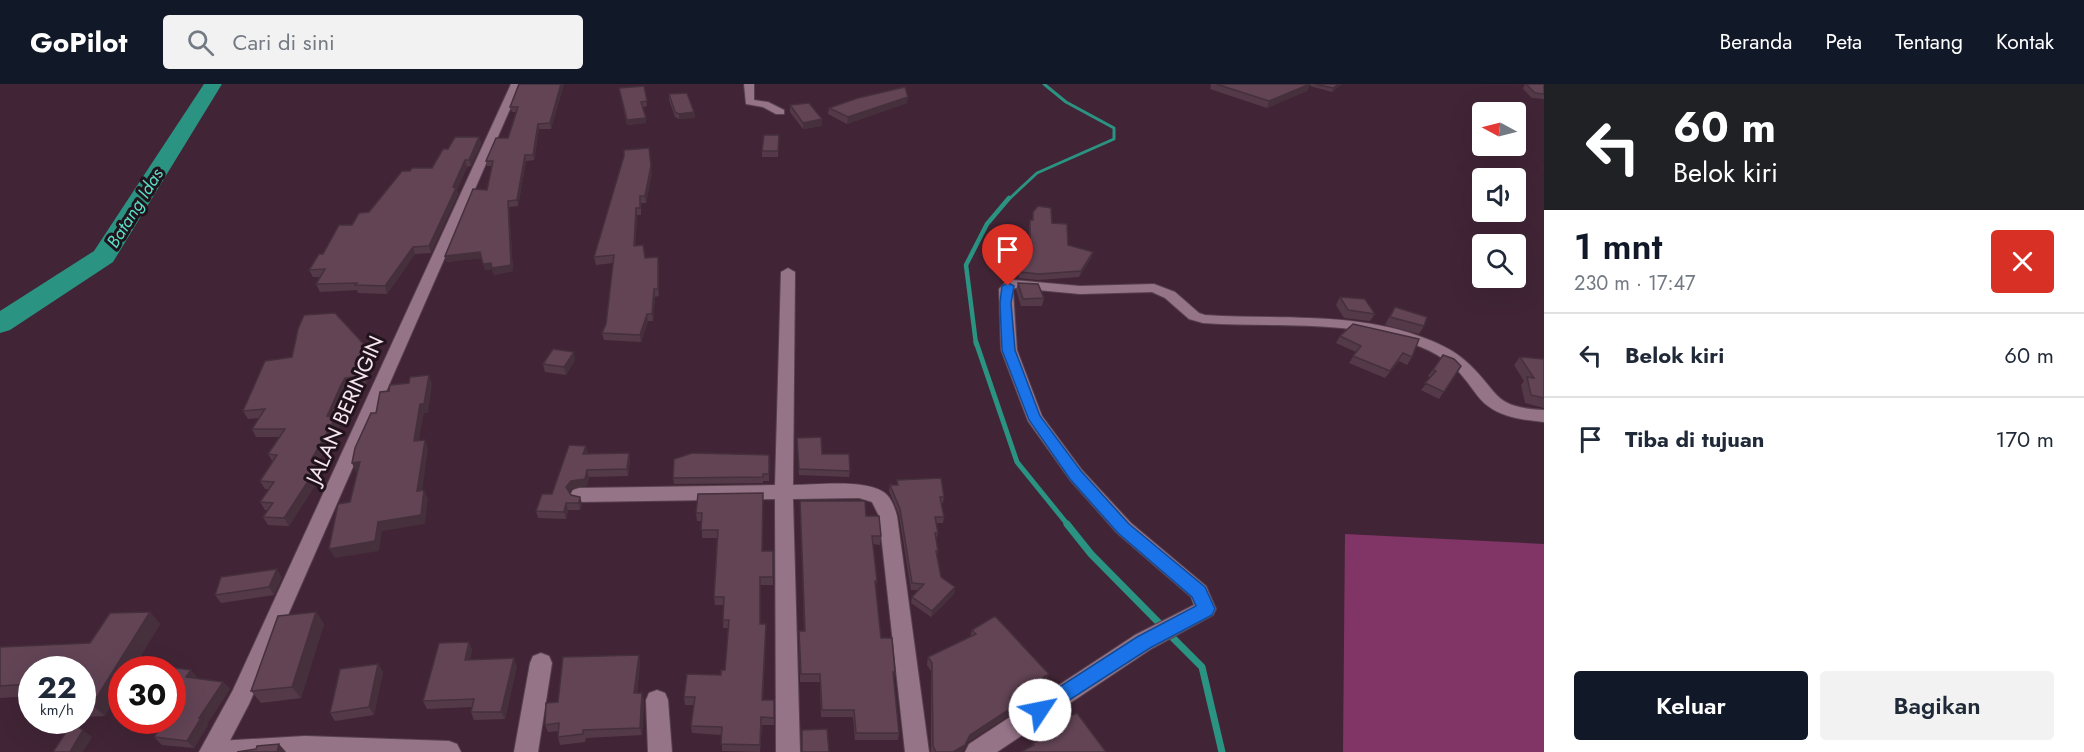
<!DOCTYPE html>
<html lang="id">
<meta charset="utf-8">
<style>
:root{--surface:#fff;--page:#f2f2f3;--text:#1f2937;--muted:#747a83;--line:#e0e1e3;--accent:#111827}
body{margin:0;font-family:Jost,sans-serif;background:var(--page);color:var(--text);height:100vh;display:flex;flex-direction:column;font-size:22px;white-space:nowrap}
*{box-sizing:border-box;margin:0}
p{font-size:20px;color:var(--muted)}
.icon{flex:none;width:33px;height:33px;fill:none;stroke:currentColor;stroke-width:2;stroke-linecap:round;stroke-linejoin:round}
.map{position:relative;flex:1;overflow:hidden}
.sheet{display:flex;flex-direction:column;background:var(--surface);width:540px}
.sheet>*{flex:none}
.hud{background:#202124;color:#fff;overflow:hidden}
.needle{width:39px;rotate:277deg}
.buttons{position:absolute;left:1472px;top:18px;display:grid;gap:12px}
.buttons a{display:grid;place-items:center;width:54px;height:54px;border-radius:6px;background:var(--surface);box-shadow:0 6px 24px #0002;font-size:30px}
.speed{position:absolute;left:18px;top:572px;display:flex;gap:12px;font-size:30px;font-weight:700;text-align:center}
.speed>*{display:grid;place-content:center;width:78px;height:78px;border-radius:50%;background:var(--surface);box-shadow:0 6px 24px #0002;line-height:1}
.speed small{font-size:15px;font-weight:400}
.speed .limit{border:9px solid #d22;background:#fff;color:#111}
.pin{position:absolute;display:grid;place-items:center;width:51px;height:51px;color:#fff;margin:-62px -26px;border-radius:50% 50% 50% 0;rotate:-45deg;box-shadow:0 0 6px #0007}
.pin .icon{rotate:45deg}
.me{position:absolute;width:66px;margin:-33px;rotate:56deg;stroke-linejoin:round;filter:drop-shadow(0 0 4px #0008)}
.turn{display:flex;align-items:center;gap:21px;height:126px;padding:0 30px;font-size:27px}
.turn .icon{width:78px;height:78px;stroke-width:2.5}
.turn b{display:block;font-size:42px;line-height:51px}
.round{display:grid;place-items:center;flex:none;width:63px;height:63px;border-radius:6px;background:var(--page)}
.headline{display:flex;align-items:center;justify-content:space-between;height:102px;padding:0 30px}
h1{font-size:36px;font-weight:600;line-height:45px;color:var(--accent)}
.button{display:flex;gap:12px;margin-top:auto;padding:12px 30px}
.button a{flex:1;height:69px;border-radius:6px;background:var(--accent);color:#fff;font-size:24px;font-weight:600;line-height:69px;text-align:center}
.button a+a{background:var(--page);color:var(--text)}
ul{padding:0;list-style:none}
li{display:flex;align-items:center;gap:18px;height:84px;padding:0 30px;border-top:2px solid var(--line)}
li div{flex:1}
li b{display:block;font-size:22px}
li em{font-style:normal}
header{display:flex;align-items:center;gap:36px;box-sizing:border-box;height:84px;padding:0 30px;background:var(--accent);color:#fff}
header strong{font-size:28px}
nav{display:flex;gap:33px;margin-inline-start:auto;font-size:21px}
.search{width:420px;height:54px;background:var(--page);display:flex;align-items:center;gap:15px;box-sizing:border-box;padding:0 21px;border-radius:6px;color:var(--muted);font-size:22px}
main{display:flex;flex:1;min-height:0}
.map>svg:first-child{display:block}
</style>
<header>
<strong>GoPilot</strong>
<div class="search"><svg class="icon" aria-label="search" viewBox="0 0 24 24"><circle cx="10" cy="10" r="6"/><path d="M15 15l6 6"/></svg>Cari di sini</div>
<nav><a>Beranda</a><a>Peta</a><a>Tentang</a><a>Kontak</a></nav>
</header>
<main>
<div class="map">
<svg width="1544" height="668" viewBox="0 0 1544 668">
<rect width="100%" height="100%" fill="#412536"/>
<path fill="#813567" d="M 1345,450 L 1544,460 L 1544,668 L 1343,668 Z"/>
<g fill="none" stroke-linecap="round" stroke-linejoin="round">
<path stroke="#2a9382" stroke-width="3" d="M 1008,116 L 1037,89 L 1114,55 L 1114,44 L 1066,18 L 1044,0"/>
<path stroke="#2a9382" stroke-width="4.5" d="M 976,260 L 966,181 L 987,140 L 1009,114"/>
<path stroke="#2a9382" stroke-width="5" d="M 976,258 L 1017,378 L 1068,441"/>
<path stroke="#2a9382" stroke-width="7" d="M 1067,440 L 1091,470 L 1163,543
M 1169,550 L 1202,583 L 1222,668"/>
<path fill="#2a9382" fill-rule="evenodd" d="M 204,0 L 222,0 L 113,178 L 10,246 L 0,249 L 0,227 L 94,167 Z"/>
<g stroke="#58414f" stroke-width="2">
<path id="minor" d="M 744,0 L 754,0 L 754,16 L 768,18 L 784,26 L 784,30 L 776,30 L 763,23 L 746,20 Z
M 788,184 L 795,188 L 793,401 C 816,401 871,394 887,411 C 892,416 895,425 897,432 L 929,668 L 905,668 L 879,432 L 872,418 L 859,414 L 793,415 L 800,668 L 776,668 L 775,415 L 579,418 L 573,416 L 570,411 L 573,406 L 579,404 L 775,401 L 781,188 Z
M 1012,196 L 1080,202 L 1154,200 L 1175,208 L 1199,229 L 1205,231 C 1279,236 1356,227 1427,255 C 1443,261 1458,269 1470,281 C 1501,311 1493,323 1544,326 L 1544,338 C 1524,336 1504,334 1488,322 C 1478,315 1472,303 1464,294 C 1452,278 1434,268 1416,261 C 1348,234 1274,244 1203,239 L 1189,235 L 1165,214 L 1152,208 L 1080,210 L 1015,204 L 1013,206 L 1017,266 L 1042,332 L 1082,386 L 1131,439 L 1206,502 L 1216,525 L 1213,531 L 1151,565 L 997,668 L 965,668 L 969,660 L 1135,551 L 1194,521 L 1191,513 L 1117,449 L 1070,396 L 1028,337 L 1001,266 L 999,205 L 1007,197 Z
M 541,569 L 549,572 L 552,579 L 538,668 L 514,668 L 530,579 L 533,572 Z
M 657,606 L 665,609 L 668,616 L 672,668 L 648,668 L 646,616 L 649,609 Z
M 305,652 L 449,657 L 457,660 L 461,668 L 206,668 L 210,660 L 218,657 Z"/>
</g>
<g stroke="#58414f" stroke-width="2">
<path id="tertiary" d="M 511,0 L 521,0 L 249,620 L 224,668 L 199,668 L 233,606 Z"/>
</g>
<use href="#minor" fill="#957487" fill-rule="evenodd"/>
<use href="#tertiary" fill="#957487" fill-rule="evenodd"/>
</g>
<path fill="#543a49" d="M 519,0 L 564,0 L 551,45 L 539,45 L 534,76 L 526,77 L 518,122 L 509,123 L 513,187 L 494,191 L 492,185 L 485,186 L 482,174 L 447,178 L 445,172 L 487,106 L 492,82 L 487,82 L 486,77 L 508,54 L 516,28 L 512,28 L 510,23 Z
M 1211,0 L 1310,0 L 1307,7 L 1267,24 L 1210,5 Z
M 1311,0 L 1342,0 L 1332,8 L 1310,2 Z
M 1525,0 L 1544,0 L 1544,15 L 1532,14 L 1523,5 Z
M 644,2 L 647,22 L 643,23 L 646,39 L 627,41 L 619,4 Z
M 669,10 L 694,28 L 695,34 L 679,35 L 675,33 L 669,16 Z
M 907,19 L 847,40 L 828,30 L 829,24 Z
M 790,21 L 822,35 L 822,42 L 803,45 L 790,28 Z
M 779,51 L 778,73 L 762,73 L 762,67 Z
M 479,53 L 481,60 L 471,82 L 467,83 L 457,106 L 458,110 L 431,169 L 415,170 L 387,210 L 358,209 L 357,206 L 320,208 L 316,200 L 321,193 L 313,193 L 309,186 L 323,170 L 352,141 L 369,128 L 410,87 L 432,84 L 448,65 Z
M 652,89 L 646,119 L 641,119 L 641,131 L 637,131 L 635,162 L 645,174 L 658,173 L 659,212 L 655,213 L 653,237 L 648,237 L 641,258 L 604,256 L 602,249 L 606,240 L 613,179 L 596,181 L 594,173 Z
M 1033,128 L 1052,139 L 1068,161 L 1093,168 L 1091,174 L 1079,193 L 1038,196 L 1019,194 L 1015,163 L 1017,157 L 1029,158 L 1029,142 L 1030,136 L 1032,136 Z
M 1018,199 L 1044,214 L 1042,222 L 1021,222 L 1016,206 Z
M 1340,213 L 1375,230 L 1370,237 L 1344,234 L 1336,221 Z
M 1395,223 L 1424,242 L 1419,250 L 1385,241 L 1390,231 Z
M 1353,240 L 1412,273 L 1407,281 L 1399,277 L 1385,294 L 1349,279 L 1356,268 L 1336,259 L 1340,252 Z
M 1443,271 L 1461,282 L 1439,315 L 1421,306 L 1431,294 L 1428,292 Z
M 1520,273 L 1544,275 L 1544,324 L 1525,319 L 1521,301 L 1524,297 L 1514,281 Z
M 575,276 L 566,291 L 545,288 L 543,280 Z
M 375,277 L 366,300 L 349,301 L 345,309 L 334,332 L 340,341 L 319,376 L 322,376 L 326,384 L 289,442 L 268,441 L 263,433 L 268,426 L 265,426 L 260,418 L 269,405 L 265,405 L 260,397 L 273,378 L 268,370 L 280,353 L 256,353 L 252,345 L 259,334 L 248,335 L 243,327 Z
M 797,354 L 850,387 L 849,393 L 799,391 Z
M 629,369 L 630,376 L 628,392 L 589,393 L 587,402 L 572,404 L 569,408 L 571,411 L 580,413 L 582,420 L 580,426 L 568,426 L 566,435 L 538,434 L 536,427 L 552,410 L 587,370 Z
M 769,371 L 769,397 L 763,397 L 763,399 L 674,400 L 673,394 Z
M 897,396 L 944,413 L 943,419 L 941,419 L 944,433 L 943,439 L 936,439 L 938,449 L 936,456 L 938,467 L 937,473 L 941,493 L 955,503 L 954,510 L 931,533 L 911,519 L 912,513 L 919,506 L 911,506 L 899,431 L 889,407 L 890,401 L 897,401 Z
M 698,410 L 763,467 L 773,467 L 773,501 L 760,501 L 760,540 L 766,548 L 763,616 L 774,616 L 774,641 L 762,641 L 760,668 L 722,667 L 722,651 L 692,649 L 691,642 L 694,621 L 685,621 L 684,613 L 721,591 L 725,586 L 728,544 L 723,544 L 724,521 L 715,521 L 714,513 L 717,454 L 702,454 L 702,437 L 697,437 L 696,429 Z
M 800,417 L 866,432 L 881,452 L 880,461 L 873,460 L 877,497 L 875,505 L 881,554 L 895,588 L 893,596 L 899,649 L 898,656 L 855,656 L 853,633 L 821,633 L 820,598 L 800,598 L 799,547 L 804,547 Z
M 282,493 L 274,511 L 221,519 L 215,511 Z
M 150,528 L 160,540 L 133,585 L 122,585 L 105,632 L 82,633 L 82,585 L 32,585 L 32,612 L 0,614 L 0,563 L 90,559 Z
M 316,528 L 324,540 L 301,614 L 261,619 L 251,607 Z
M 972,546 L 1049,590 L 1046,597 L 1013,618 L 1016,621 L 1013,629 L 968,658 L 962,668 L 931,668 L 931,587 L 927,581 L 928,573 L 970,554 Z
M 469,558 L 472,566 L 470,575 L 517,582 L 505,635 L 474,636 L 471,628 L 472,623 L 427,625 L 423,617 Z
M 639,571 L 640,579 L 637,609 L 644,616 L 642,651 L 586,654 L 585,658 L 560,661 L 558,653 L 558,647 L 548,648 L 545,641 L 558,618 Z
M 378,580 L 383,588 L 374,631 L 335,637 L 330,629 Z
M 172,585 L 198,594 L 223,598 L 230,605 L 207,640 L 208,641 L 194,664 L 162,661 L 154,653 L 172,636 Z
M 1057,638 L 1106,668 L 1031,662 L 1033,659 L 1056,649 L 1054,646 Z"/>
<path fill="#45303c" d="M 561,0 L 564,0 L 551,45 L 550,39 Z
M 1310,0 L 1307,7 L 1267,24 L 1269,17 Z
M 1339,0 L 1342,0 L 1332,8 L 1333,4 Z
M 908,13 L 907,19 L 847,40 L 848,33 Z
M 694,28 L 695,34 L 679,35 L 679,30 Z
M 646,34 L 646,39 L 627,41 L 627,36 Z
M 822,35 L 822,42 L 803,45 L 803,39 Z
M 538,40 L 539,45 L 534,76 L 533,71 Z
M 479,53 L 481,60 L 471,82 L 469,76 Z
M 525,71 L 526,77 L 518,122 L 517,116 Z
M 465,76 L 467,83 L 457,106 L 458,110 L 431,169 L 429,162 Z
M 651,82 L 652,89 L 646,119 L 645,112 Z
M 508,117 L 509,123 L 513,187 L 494,191 L 492,185 L 485,186 L 483,180 Z
M 636,124 L 637,131 L 635,169 L 634,162 Z
M 413,163 L 415,170 L 387,210 L 385,202 Z
M 480,168 L 482,174 L 447,178 L 445,172 Z
M 1093,168 L 1091,174 L 1079,193 L 1081,187 Z
M 658,173 L 659,181 L 659,212 L 658,205 Z
M 654,205 L 655,213 L 653,237 L 652,230 Z
M 647,230 L 648,237 L 641,258 L 640,251 Z
M 574,268 L 575,276 L 566,291 L 564,283 Z
M 372,269 L 375,277 L 366,300 L 363,292 Z
M 429,291 L 432,300 L 428,329 L 424,329 L 417,367 L 414,357 L 420,320 Z
M 345,294 L 349,301 L 331,340 L 327,332 Z
M 336,333 L 340,341 L 315,384 L 311,376 Z
M 425,356 L 428,365 L 421,416 L 417,407 Z
M 586,362 L 588,369 L 583,370 Z
M 629,369 L 630,376 L 628,392 L 627,385 Z
M 322,376 L 326,384 L 289,442 L 284,434 Z
M 360,378 L 364,387 L 356,389 L 352,379 Z
M 587,386 L 589,393 L 587,402 L 572,404 L 568,410 L 566,403 L 571,397 Z
M 424,406 L 428,415 L 425,440 L 382,447 L 379,467 L 335,474 L 329,465 L 378,438 Z
M 580,413 L 582,420 L 580,426 L 579,419 Z
M 566,419 L 568,426 L 566,435 L 564,428 Z
M 277,485 L 282,493 L 274,511 L 269,503 Z
M 955,503 L 954,510 L 931,533 L 932,527 Z
M 150,528 L 160,540 L 133,585 L 122,585 L 122,604 L 105,632 L 92,621 Z
M 316,528 L 324,540 L 301,614 L 292,603 Z
M 469,558 L 472,566 L 468,583 L 465,576 Z
M 639,571 L 640,579 L 636,617 L 634,609 Z
M 514,574 L 517,582 L 505,635 L 501,628 Z
M 378,580 L 383,588 L 374,631 L 369,623 Z
M 191,586 L 198,594 L 194,601 L 186,593 Z
M 1049,590 L 1046,597 L 1007,621 L 1010,614 Z
M 223,598 L 230,605 L 207,640 L 208,641 L 194,664 L 187,657 L 199,634 Z
M 642,609 L 644,616 L 642,651 L 640,644 Z
M 1016,621 L 1013,629 L 968,658 L 962,668 L 953,668 L 970,651 Z
M 83,646 L 92,653 L 83,668 L 70,668 Z
M 279,660 L 286,668 L 277,668 Z"/>
<path fill="#624455" stroke="#45303c" stroke-width="1.5" d="M 519,0 L 561,0 L 550,39 L 538,40 L 533,71 L 525,71 L 517,116 L 508,117 L 511,181 L 492,184 L 491,179 L 483,180 L 480,168 L 445,172 L 473,105 L 487,106 L 493,77 L 486,77 L 496,54 L 508,54 L 518,23 L 510,23 Z
M 1216,0 L 1310,0 L 1269,17 Z
M 1315,0 L 1339,0 L 1333,4 Z
M 1526,0 L 1544,0 L 1544,10 L 1535,9 Z
M 644,2 L 647,17 L 641,18 L 646,34 L 627,36 L 619,4 Z
M 905,3 L 908,13 L 848,33 L 829,24 L 858,14 Z
M 687,9 L 694,28 L 679,30 L 675,28 L 669,10 Z
M 809,19 L 822,35 L 803,39 L 790,21 Z
M 764,51 L 779,51 L 778,67 L 762,67 Z
M 455,53 L 479,53 L 469,76 L 465,76 L 453,103 L 456,104 L 429,162 L 413,163 L 385,202 L 355,201 L 357,199 L 316,200 L 325,185 L 309,186 L 319,170 L 323,170 L 339,141 L 352,141 L 359,129 L 369,128 L 402,87 L 410,87 L 412,84 L 432,84 L 443,65 L 448,65 Z
M 649,64 L 651,82 L 645,112 L 640,112 L 640,124 L 636,124 L 634,162 L 643,161 L 645,174 L 658,173 L 658,205 L 654,205 L 652,230 L 647,230 L 640,251 L 602,249 L 606,240 L 614,171 L 594,173 L 624,72 L 624,66 Z
M 1038,122 L 1051,124 L 1052,139 L 1067,140 L 1068,161 L 1093,168 L 1081,187 L 1039,190 L 1020,188 L 1017,157 L 1030,158 L 1030,136 L 1033,136 L 1033,128 Z
M 1018,199 L 1038,200 L 1044,214 L 1023,215 Z
M 1340,213 L 1365,215 L 1375,230 L 1348,226 Z
M 1395,223 L 1427,233 L 1424,242 L 1390,233 Z
M 335,229 L 372,269 L 363,292 L 345,294 L 341,301 L 327,332 L 336,333 L 311,376 L 322,376 L 284,434 L 263,433 L 273,419 L 260,418 L 274,398 L 260,397 L 277,371 L 268,370 L 285,345 L 252,345 L 265,325 L 243,327 L 265,277 L 292,273 L 298,245 L 304,231 Z
M 1353,240 L 1419,255 L 1412,273 L 1403,269 L 1390,287 L 1353,272 L 1361,262 L 1340,252 Z
M 553,265 L 574,268 L 564,283 L 543,280 Z
M 1443,271 L 1454,275 L 1461,282 L 1444,308 L 1425,299 L 1436,287 L 1433,286 Z
M 1520,273 L 1544,275 L 1544,314 L 1531,311 L 1527,293 L 1534,294 Z
M 429,291 L 424,320 L 420,320 L 414,357 L 425,356 L 417,407 L 424,406 L 421,431 L 378,438 L 375,457 L 329,465 L 338,420 L 350,418 L 360,378 L 352,379 L 355,364 L 371,329 L 376,329 L 380,308 L 389,307 L 390,301 L 409,299 L 410,293 Z
M 821,353 L 822,370 L 849,370 L 850,387 L 799,385 L 797,354 Z
M 569,361 L 586,362 L 583,370 L 629,369 L 627,385 L 587,386 L 585,395 L 571,397 L 566,403 L 571,411 L 580,413 L 579,419 L 566,419 L 564,428 L 536,427 L 542,410 L 552,410 Z
M 692,369 L 769,371 L 769,390 L 763,390 L 763,393 L 673,394 L 674,375 Z
M 941,394 L 944,413 L 940,413 L 944,433 L 935,433 L 938,449 L 935,449 L 938,467 L 936,467 L 941,493 L 955,503 L 932,527 L 912,513 L 924,500 L 912,499 L 900,425 L 890,401 L 898,401 L 897,396 Z
M 763,409 L 762,467 L 773,467 L 773,493 L 760,493 L 760,540 L 766,540 L 762,616 L 774,616 L 774,634 L 761,633 L 760,661 L 721,660 L 722,643 L 691,642 L 695,613 L 684,613 L 687,590 L 721,591 L 721,586 L 725,586 L 729,536 L 723,536 L 724,513 L 714,513 L 718,446 L 701,446 L 702,429 L 696,429 L 698,410 Z
M 800,417 L 865,417 L 866,432 L 879,432 L 881,452 L 872,452 L 877,497 L 875,497 L 881,554 L 892,554 L 895,588 L 893,588 L 899,649 L 856,649 L 854,626 L 822,626 L 820,590 L 801,590 L 799,547 L 805,547 Z
M 277,485 L 269,503 L 215,511 L 221,493 Z
M 150,528 L 92,621 L 82,621 L 82,585 L 32,585 L 32,600 L 0,602 L 0,563 L 90,559 L 110,529 Z
M 316,528 L 292,603 L 251,607 L 278,532 Z
M 995,532 L 1049,590 L 1010,614 L 1016,621 L 970,651 L 965,661 L 953,668 L 936,668 L 933,662 L 932,579 L 928,573 L 976,550 L 972,546 Z
M 469,558 L 465,576 L 514,574 L 501,628 L 471,628 L 474,615 L 423,617 L 439,559 Z
M 639,571 L 634,609 L 642,609 L 640,644 L 583,646 L 583,650 L 558,653 L 559,639 L 545,641 L 546,619 L 558,618 L 563,573 Z
M 378,580 L 369,623 L 330,629 L 340,585 Z
M 161,582 L 191,586 L 186,593 L 223,598 L 199,634 L 201,634 L 187,657 L 154,653 L 166,636 L 172,636 L 172,585 L 158,585 Z
M 1077,629 L 1106,668 L 1021,668 L 1034,661 L 1033,659 L 1063,646 L 1057,638 Z
M 72,639 L 83,646 L 70,668 L 53,668 Z
M 827,645 L 829,668 L 802,668 L 802,646 Z
M 279,660 L 277,668 L 237,668 L 256,665 L 257,662 Z"/>
<path fill="#1a73e8" stroke="#114b97" stroke-width="1.5" d="M 1008,199 L 1014,202 L 1011,219 L 1015,266 L 1040,332 L 1081,387 L 1129,440 L 1205,503 L 1215,525 L 1212,531 L 1150,564 L 1040,635 L 1033,632 L 1030,626 L 1033,620 L 1137,553 L 1196,522 L 1192,513 L 1118,449 L 1070,395 L 1029,336 L 1002,266 L 1000,219 L 1002,202 Z"/>
<g text-anchor="middle" dominant-baseline="central" stroke-width="6" stroke-linejoin="round" paint-order="stroke">
<g font-size="18" font-style="italic" fill="#59dec7" stroke="#20131b">
<text transform="translate(135 124) rotate(-58)">Batang Idas</text>
</g>
<g font-size="21" fill="#f7e5ef" stroke="#20131b">
<text transform="translate(345 326) rotate(-66)">JALAN BERINGIN</text>
</g>
</g>
</svg>
<div class="buttons">
<a><svg class="needle" viewBox="-14 -14 28 28"><path d="M0-13l5 13h-10z" fill="#e53935"/><path d="M0 13l5-13h-10z" fill="#747a83"/></svg></a>
<a><svg class="icon" aria-label="sound" viewBox="0 0 24 24"><path d="M4 9h4l5-4v14l-5-4H4zM17 9q2 3 0 6"/></svg></a>
<a><svg class="icon" aria-label="search" viewBox="0 0 24 24"><circle cx="10" cy="10" r="6"/><path d="M15 15l6 6"/></svg></a>
</div>
<div class="speed"><div>22<small>km/h</small></div><div class="limit">30</div></div>
<div class="pin" style="left:1008px;top:202px;background:#d93025"><svg class="icon" aria-label="arrive" viewBox="0 0 24 24"><path d="M6 21V4h12l-3 4 3 4H6"/></svg></div>
<svg class="me" style="left:1040px;top:626px" viewBox="-20 -20 40 40"><circle r="19" fill="#fff"/><path d="M0-13L10 11 0 6-10 11z" fill="#1a73e8"/></svg>
</div>
<section class="sheet">
<div class="hud">
<div class="turn"><svg class="icon" aria-label="left" viewBox="0 0 24 24"><path d="M17 20v-9H6M10 6l-5 5 5 5"/></svg><div><b>60 m</b>Belok kiri</div></div>
</div>
<div class="headline"><div><h1>1 mnt</h1><p>230 m · 17:47</p></div><a class="round" style="background:#d93025;color:#fff"><svg class="icon" aria-label="close" viewBox="0 0 24 24"><path d="M6 6l12 12M18 6L6 18"/></svg></a></div>
<ul>
<li><svg class="icon" aria-label="left" viewBox="0 0 24 24"><path d="M17 20v-9H6M10 6l-5 5 5 5"/></svg><div><b>Belok kiri</b></div><em>60 m</em></li>
<li><svg class="icon" aria-label="arrive" viewBox="0 0 24 24"><path d="M6 21V4h12l-3 4 3 4H6"/></svg><div><b>Tiba di tujuan</b></div><em>170 m</em></li>
</ul>
<div class="button"><a>Keluar</a><a>Bagikan</a></div>
</section>
</main>
